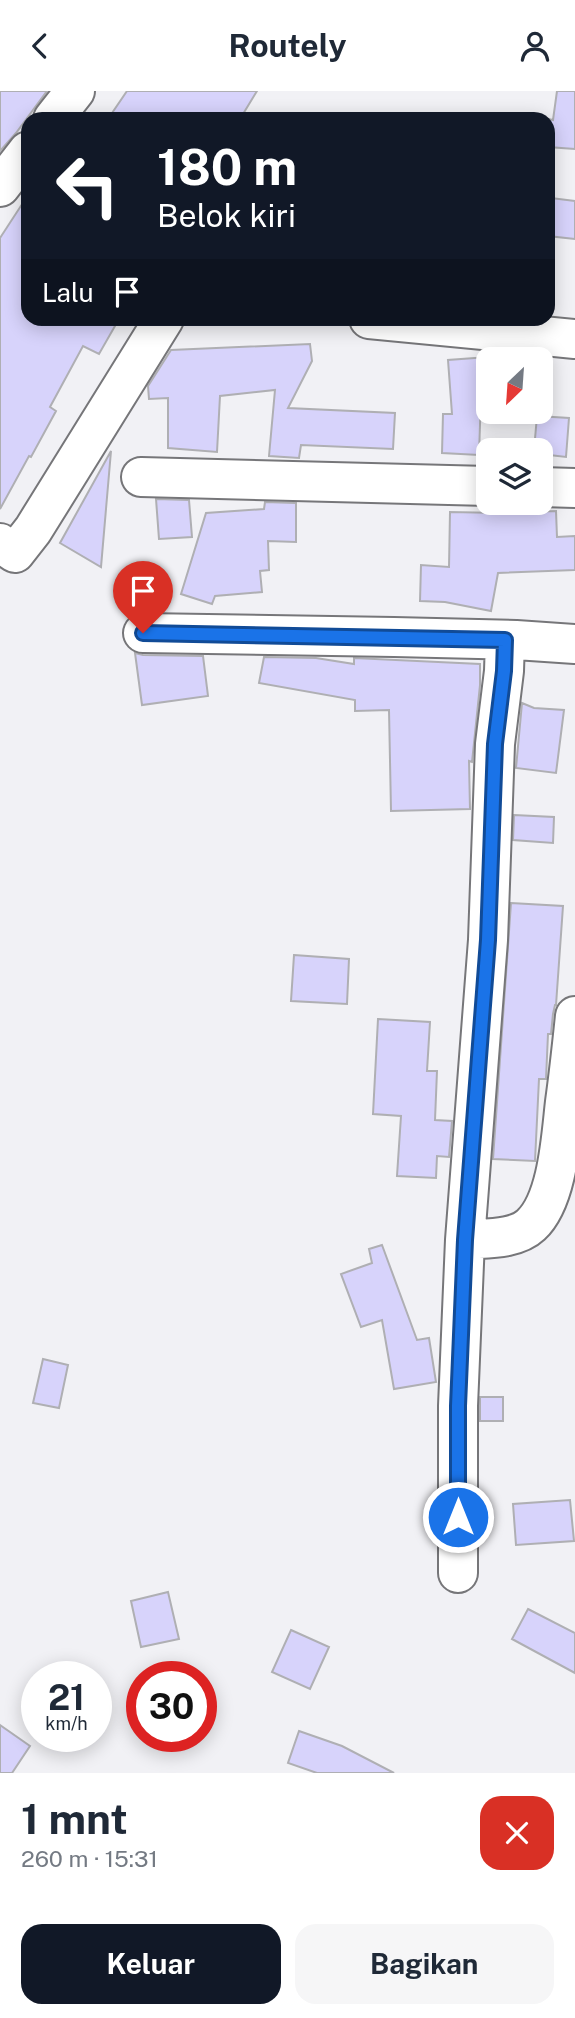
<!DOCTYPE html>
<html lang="id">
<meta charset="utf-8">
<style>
:root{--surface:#fff;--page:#f6f6f7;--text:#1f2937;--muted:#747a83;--accent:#111827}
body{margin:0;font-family:"Public Sans",sans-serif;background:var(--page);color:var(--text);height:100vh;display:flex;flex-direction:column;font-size:26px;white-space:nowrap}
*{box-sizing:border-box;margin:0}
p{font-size:23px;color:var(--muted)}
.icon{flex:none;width:38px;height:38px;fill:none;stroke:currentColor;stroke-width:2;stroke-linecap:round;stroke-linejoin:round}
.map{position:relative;height:1682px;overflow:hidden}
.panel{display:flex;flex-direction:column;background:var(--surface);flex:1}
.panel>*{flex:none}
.hud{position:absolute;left:21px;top:21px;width:534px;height:214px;border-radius:21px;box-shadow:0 4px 18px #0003;background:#111827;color:#fff;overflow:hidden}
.needle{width:46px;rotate:205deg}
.tools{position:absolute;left:476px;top:256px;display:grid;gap:14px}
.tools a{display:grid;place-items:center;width:77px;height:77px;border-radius:14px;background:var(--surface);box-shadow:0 4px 18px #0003;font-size:35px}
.speed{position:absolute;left:21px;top:1570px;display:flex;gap:14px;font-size:35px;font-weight:700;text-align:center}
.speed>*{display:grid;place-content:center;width:91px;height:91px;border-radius:50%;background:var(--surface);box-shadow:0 4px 18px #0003;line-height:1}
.speed small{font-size:18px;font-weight:400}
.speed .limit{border:10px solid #d22;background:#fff;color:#111}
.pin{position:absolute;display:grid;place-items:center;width:60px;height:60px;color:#fff;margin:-72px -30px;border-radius:50% 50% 50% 0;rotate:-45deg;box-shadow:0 0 7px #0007}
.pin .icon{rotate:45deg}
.me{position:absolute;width:77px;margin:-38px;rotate:0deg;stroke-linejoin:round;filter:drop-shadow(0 0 5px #0008)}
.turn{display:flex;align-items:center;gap:24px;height:147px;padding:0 21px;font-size:32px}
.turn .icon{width:91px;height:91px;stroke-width:2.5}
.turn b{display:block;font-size:49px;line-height:60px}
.then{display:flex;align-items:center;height:66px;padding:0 21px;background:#0003;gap:14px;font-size:26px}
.round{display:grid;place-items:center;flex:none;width:74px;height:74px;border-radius:21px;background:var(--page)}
.summary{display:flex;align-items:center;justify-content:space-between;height:119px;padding:0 21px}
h1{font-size:42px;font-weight:700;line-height:52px}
.action{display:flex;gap:14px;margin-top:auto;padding:14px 21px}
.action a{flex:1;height:80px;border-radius:21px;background:var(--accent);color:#fff;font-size:28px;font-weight:700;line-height:80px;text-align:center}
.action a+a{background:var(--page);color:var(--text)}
header{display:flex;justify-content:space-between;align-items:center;height:91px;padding:0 21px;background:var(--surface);font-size:32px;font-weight:700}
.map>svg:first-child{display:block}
</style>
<header><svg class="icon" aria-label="back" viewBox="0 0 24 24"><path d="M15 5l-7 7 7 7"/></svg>Routely<svg class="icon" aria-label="person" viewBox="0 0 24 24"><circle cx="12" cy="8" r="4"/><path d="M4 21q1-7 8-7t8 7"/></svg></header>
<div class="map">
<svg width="575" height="1682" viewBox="0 0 575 1682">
<rect width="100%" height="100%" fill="#f1f1f5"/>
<path fill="#d7d3fb" stroke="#afafb3" stroke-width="2" d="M 0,0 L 47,0 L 16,42 L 0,60 Z
M 127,0 L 257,0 L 240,28 L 108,28 Z
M 557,0 L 575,0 L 575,58 L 548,56 L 548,28 L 553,29 Z
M 28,104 L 28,228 L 119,228 L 99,263 L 83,255 L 50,316 L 56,320 L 31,366 L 29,365 L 0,418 L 0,147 Z
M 551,107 L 575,110 L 575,148 L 548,145 Z
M 310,253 L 312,270 L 288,317 L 395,322 L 393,358 L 301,354 L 299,367 L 269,365 L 275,299 L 220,305 L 217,361 L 168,357 L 168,307 L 149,308 L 148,295 L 171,259 Z
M 488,266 L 488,302 L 481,303 L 479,364 L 442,362 L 443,323 L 452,323 L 448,269 Z
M 537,325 L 569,327 L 566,366 L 541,363 L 541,359 L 534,359 Z
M 111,360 L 101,476 L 60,452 Z
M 156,408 L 189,409 L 192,446 L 159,448 Z
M 265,411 L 296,412 L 296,451 L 268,450 L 269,479 L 260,480 L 262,501 L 215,505 L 212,513 L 181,503 L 206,422 L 264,418 Z
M 556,420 L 557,446 L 575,445 L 575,479 L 498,482 L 491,520 L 445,511 L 420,510 L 421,474 L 449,476 L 450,421 L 501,422 Z
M 135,562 L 143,564 L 203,565 L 208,605 L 142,614 Z
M 264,566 L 316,567 L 354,573 L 354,567 L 480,573 L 480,594 L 472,671 L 469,670 L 470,718 L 391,720 L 389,619 L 355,620 L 355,609 L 259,592 Z
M 522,612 L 534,617 L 564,619 L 556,682 L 516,677 Z
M 514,724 L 554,726 L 553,752 L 513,749 Z
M 511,812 L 563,815 L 556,914 L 555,914 L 553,923 L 551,943 L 548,943 L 546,988 L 539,988 L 535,1070 L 493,1068 Z
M 294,864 L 349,868 L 347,913 L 291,910 Z
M 378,928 L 430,931 L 427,980 L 437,980 L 435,1029 L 452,1030 L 449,1066 L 437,1065 L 436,1087 L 397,1085 L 401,1025 L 373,1023 Z
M 382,1154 L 417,1249 L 429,1247 L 436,1291 L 394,1298 L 382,1229 L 361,1236 L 341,1183 L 372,1172 L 369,1158 Z
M 43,1268 L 68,1274 L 59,1317 L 33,1312 Z
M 480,1306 L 503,1306 L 503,1330 L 480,1330 Z
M 570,1409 L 574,1450 L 516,1454 L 513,1413 Z
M 168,1501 L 179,1548 L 141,1556 L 131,1510 Z
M 528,1518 L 575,1542 L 575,1582 L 512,1548 Z
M 291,1539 L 329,1556 L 310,1598 L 272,1581 Z
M 0,1634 L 30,1655 L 12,1682 L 0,1682 Z
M 299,1640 L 342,1655 L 394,1682 L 317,1682 L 288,1672 Z"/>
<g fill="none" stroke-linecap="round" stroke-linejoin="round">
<g stroke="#767679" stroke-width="42">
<path id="minor" d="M 53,28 L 75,0
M 0,96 L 28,60
M 369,228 L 575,248
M 141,386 L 488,395
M 541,396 L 575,397
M 0,452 L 15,462 L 33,439 L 164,228
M 143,542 L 394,546 L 516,549 L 575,553
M 465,1149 C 486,1147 515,1149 531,1134 C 558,1109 561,1045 565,1011 C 569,982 572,954 575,925
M 458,1482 L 458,1315 L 465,1149 L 488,849 L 495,653 L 504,580 L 505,549"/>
</g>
<use href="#minor" stroke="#fff" stroke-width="38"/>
</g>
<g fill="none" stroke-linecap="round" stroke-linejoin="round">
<g stroke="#114b97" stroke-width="18">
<path id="route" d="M 143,542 L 505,549 L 504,580 L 495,653 L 488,849 L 465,1149 L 458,1315 L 458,1426"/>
</g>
<use href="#route" stroke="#1a73e8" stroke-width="12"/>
</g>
</svg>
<div class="tools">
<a><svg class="needle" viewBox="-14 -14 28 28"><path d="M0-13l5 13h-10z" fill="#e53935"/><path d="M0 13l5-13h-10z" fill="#747a83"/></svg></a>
<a><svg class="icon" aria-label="layers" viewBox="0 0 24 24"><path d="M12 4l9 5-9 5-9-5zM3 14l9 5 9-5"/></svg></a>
</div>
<div class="speed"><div>21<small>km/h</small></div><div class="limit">30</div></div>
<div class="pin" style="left:143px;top:542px;background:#d93025"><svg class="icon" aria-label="arrive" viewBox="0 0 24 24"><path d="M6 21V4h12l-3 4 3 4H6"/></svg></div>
<svg class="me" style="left:458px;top:1426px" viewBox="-20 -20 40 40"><circle r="17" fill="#1a73e8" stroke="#fff" stroke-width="3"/><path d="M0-11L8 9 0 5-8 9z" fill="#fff"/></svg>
<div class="hud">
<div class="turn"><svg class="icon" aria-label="left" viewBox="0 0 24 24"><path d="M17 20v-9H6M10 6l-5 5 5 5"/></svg><div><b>180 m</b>Belok kiri</div></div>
<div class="then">Lalu<svg class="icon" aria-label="arrive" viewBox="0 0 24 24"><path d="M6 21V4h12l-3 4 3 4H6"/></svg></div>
</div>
</div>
<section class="panel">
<div class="summary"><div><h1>1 mnt</h1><p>260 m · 15:31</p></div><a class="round" style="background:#d93025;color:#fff"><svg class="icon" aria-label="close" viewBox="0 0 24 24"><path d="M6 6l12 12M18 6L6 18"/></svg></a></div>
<div class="action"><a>Keluar</a><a>Bagikan</a></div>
</section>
